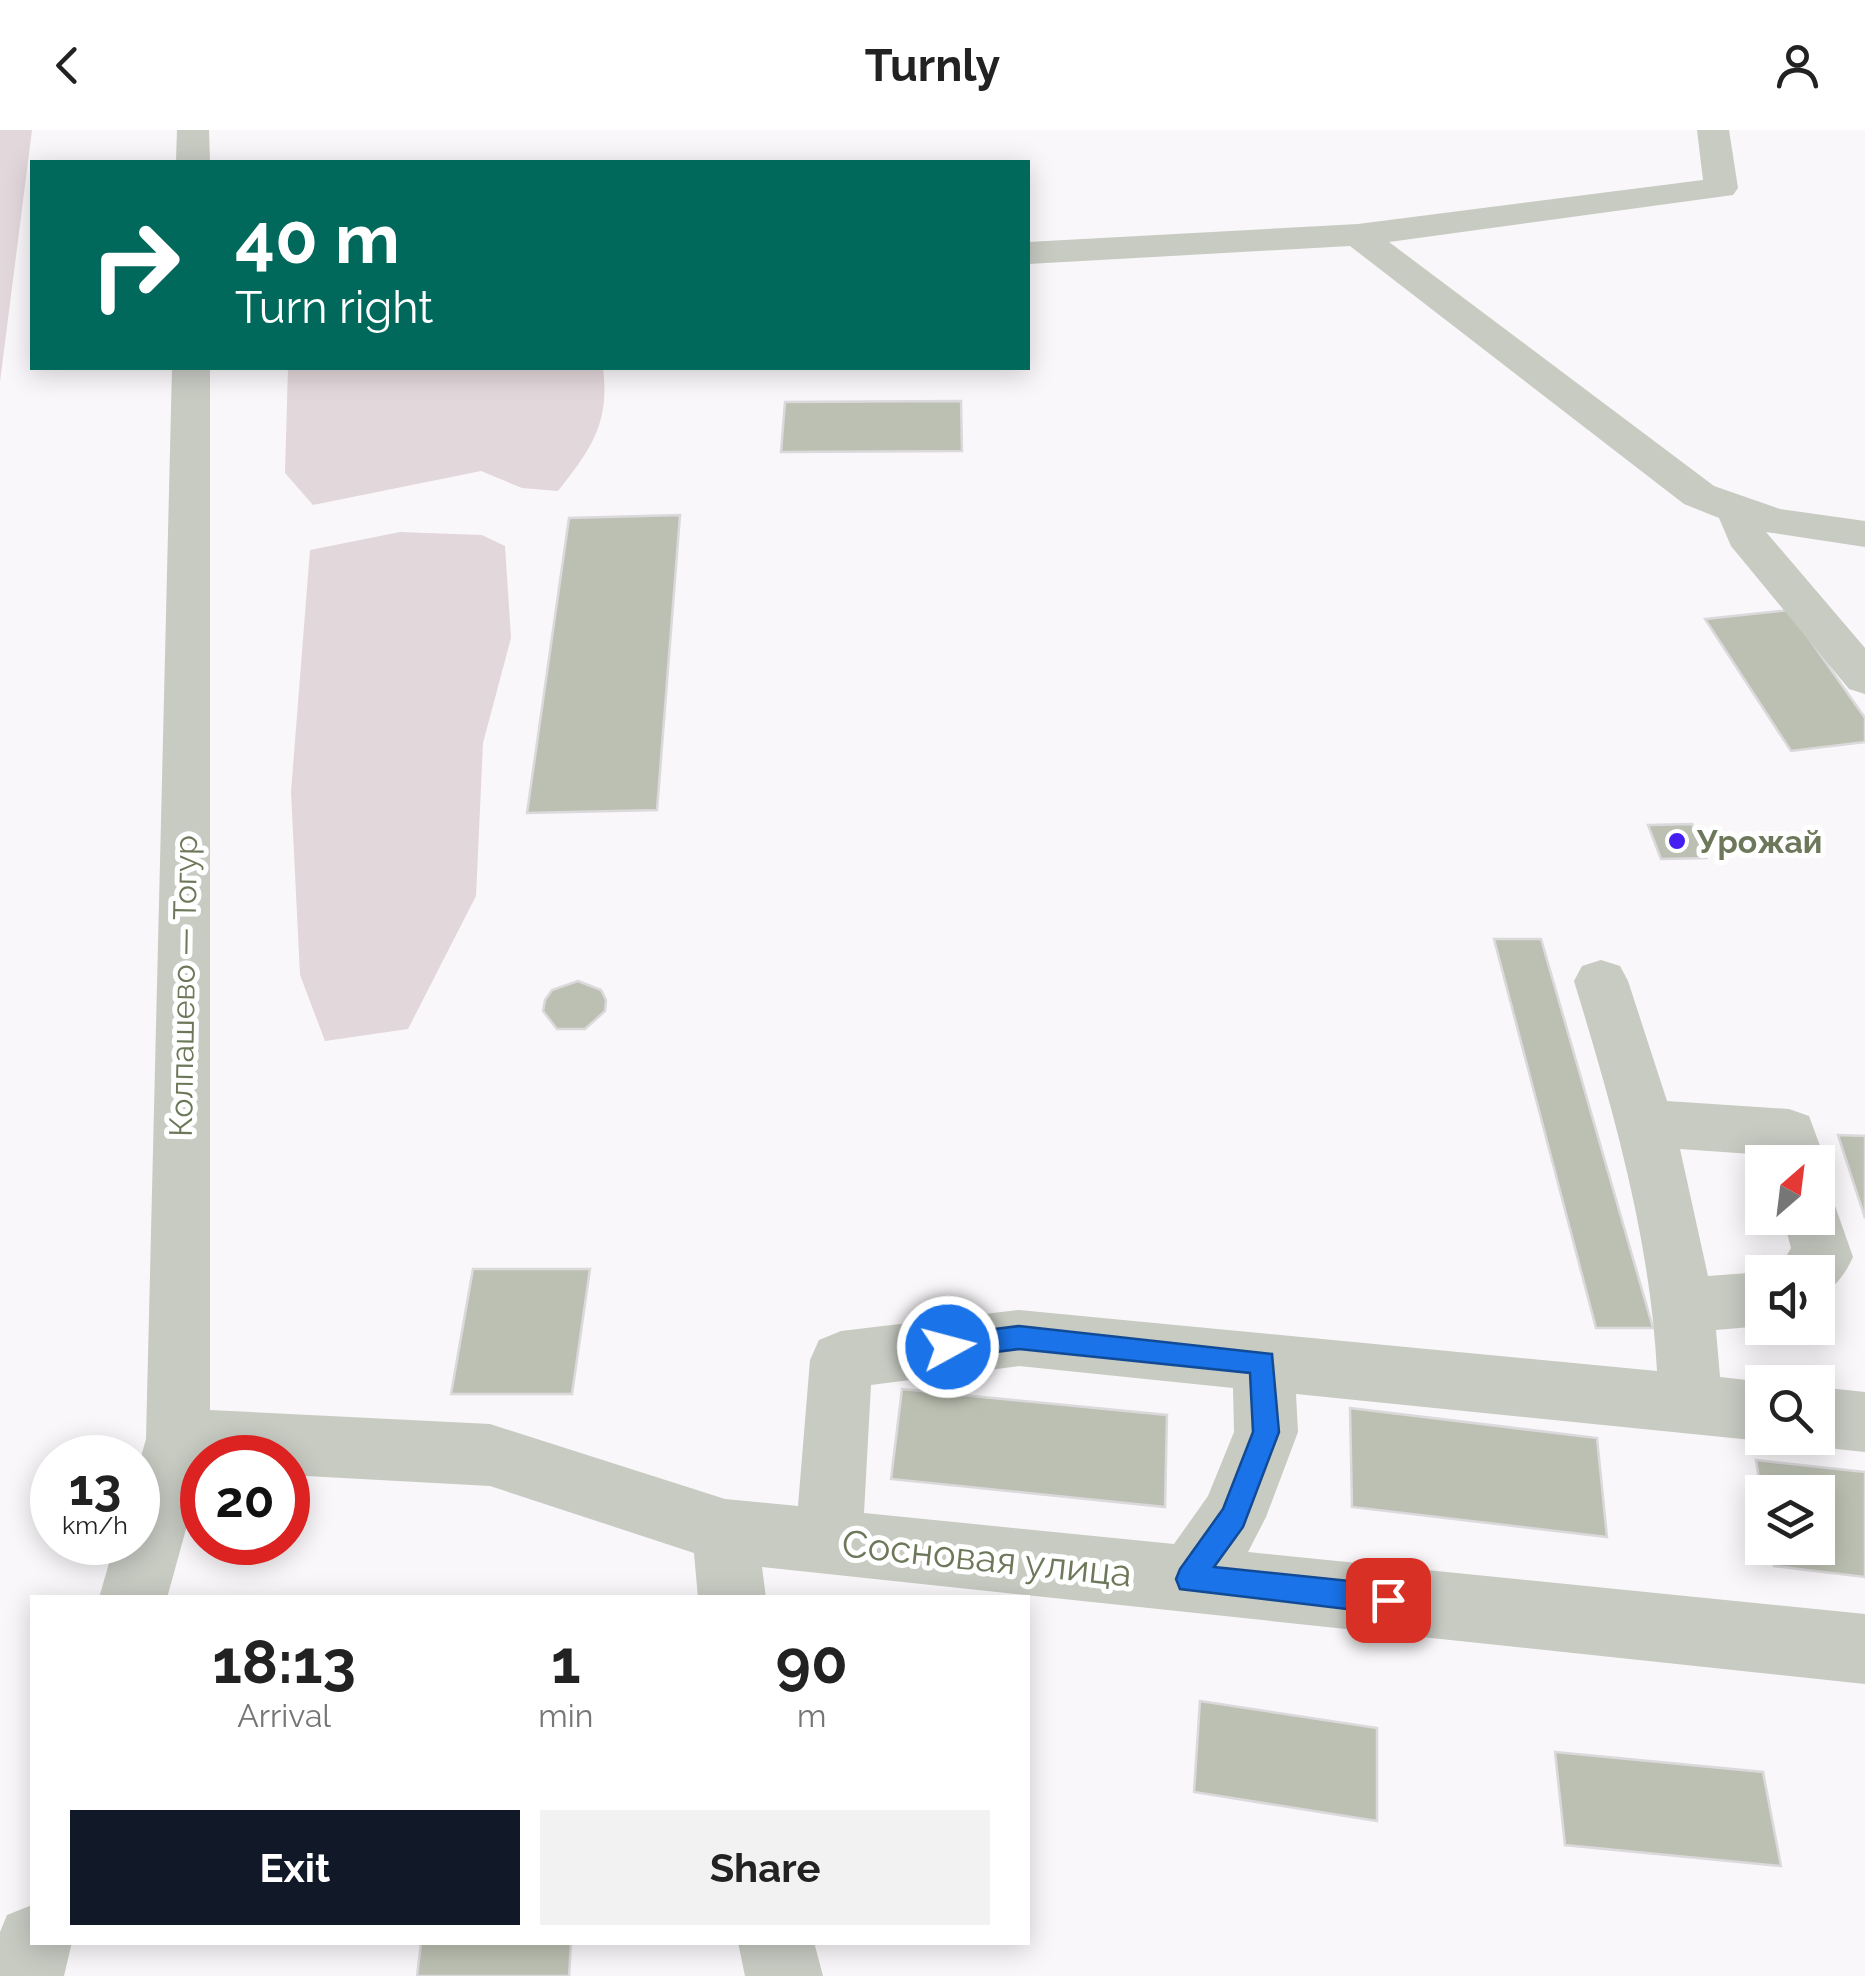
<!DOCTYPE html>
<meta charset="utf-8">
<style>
:root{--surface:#fff;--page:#f2f2f2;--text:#222;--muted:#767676;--accent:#111827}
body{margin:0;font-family:Raleway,sans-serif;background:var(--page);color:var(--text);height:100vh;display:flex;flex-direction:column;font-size:38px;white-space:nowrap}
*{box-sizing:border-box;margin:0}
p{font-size:32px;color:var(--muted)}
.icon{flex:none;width:55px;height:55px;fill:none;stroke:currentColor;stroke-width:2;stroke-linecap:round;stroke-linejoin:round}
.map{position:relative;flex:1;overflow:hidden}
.panel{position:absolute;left:30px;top:1465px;width:1000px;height:350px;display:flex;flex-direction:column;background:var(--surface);border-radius:0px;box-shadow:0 5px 25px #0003}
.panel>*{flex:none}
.top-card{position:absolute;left:30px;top:30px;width:1000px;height:210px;border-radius:0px;box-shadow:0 5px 25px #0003;background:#00695c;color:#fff;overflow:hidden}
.needle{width:65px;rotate:28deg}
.fabs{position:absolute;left:1745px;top:1015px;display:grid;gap:20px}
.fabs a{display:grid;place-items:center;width:90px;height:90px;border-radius:0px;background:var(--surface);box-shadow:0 5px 25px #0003;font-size:50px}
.speed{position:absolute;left:30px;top:1305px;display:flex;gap:20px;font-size:50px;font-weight:700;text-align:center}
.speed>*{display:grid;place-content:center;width:130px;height:130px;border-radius:50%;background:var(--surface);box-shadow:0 5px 25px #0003;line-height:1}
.speed small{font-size:25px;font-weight:400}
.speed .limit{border:15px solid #d22;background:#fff;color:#111}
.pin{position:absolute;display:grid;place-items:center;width:85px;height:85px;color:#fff;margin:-42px;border-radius:20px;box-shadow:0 5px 15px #0006}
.me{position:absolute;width:110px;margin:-55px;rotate:83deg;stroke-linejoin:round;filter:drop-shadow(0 0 8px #0008)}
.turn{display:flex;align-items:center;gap:35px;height:210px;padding:0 40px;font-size:45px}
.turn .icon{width:130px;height:130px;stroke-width:2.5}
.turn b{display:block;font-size:70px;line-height:85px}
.eta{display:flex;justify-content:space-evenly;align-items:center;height:170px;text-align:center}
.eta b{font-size:60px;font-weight:700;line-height:70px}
.action{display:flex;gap:20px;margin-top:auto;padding:20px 40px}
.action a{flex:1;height:115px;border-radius:0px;background:var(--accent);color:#fff;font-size:40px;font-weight:700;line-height:115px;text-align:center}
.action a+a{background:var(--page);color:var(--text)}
header{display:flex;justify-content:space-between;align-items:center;height:130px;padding:0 40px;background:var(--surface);font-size:45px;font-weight:700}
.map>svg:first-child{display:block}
</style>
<header><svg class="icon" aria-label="back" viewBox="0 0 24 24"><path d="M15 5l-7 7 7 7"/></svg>Turnly<svg class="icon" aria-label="person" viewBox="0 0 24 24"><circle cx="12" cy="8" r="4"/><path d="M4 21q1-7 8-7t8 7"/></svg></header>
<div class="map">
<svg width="1865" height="1846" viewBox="0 0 1865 1846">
<rect width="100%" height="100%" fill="#f9f7f9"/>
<path fill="#e2d7db" d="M 0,0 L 32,0 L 0,252 Z
M 288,238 L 603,238 C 610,293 591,319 558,361 L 522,358 L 481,341 L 313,375 L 285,343 Z
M 400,402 L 482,405 L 505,416 L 511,508 L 483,613 L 476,766 L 408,899 L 325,911 L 300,845 L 291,662 L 310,420 Z"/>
<path fill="#bbc0b2" stroke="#dbd9db" stroke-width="2.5" d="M 961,271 L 962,321 L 781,322 L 785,272 Z
M 680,385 L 657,680 L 527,683 L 569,388 Z
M 1789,480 L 1865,588 L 1865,612 L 1791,621 L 1705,489 Z
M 1692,694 L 1706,728 L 1661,729 L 1648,695 Z
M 1494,809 L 1541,809 L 1653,1198 L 1596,1198 Z
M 578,851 L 601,860 L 606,870 L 605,881 L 585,899 L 557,899 L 543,881 L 545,870 L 552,860 Z
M 1838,1005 L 1865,1006 L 1865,1088 Z
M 473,1139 L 590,1139 L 572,1264 L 451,1264 Z
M 902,1259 L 1167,1285 L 1165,1377 L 891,1349 Z
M 1350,1278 L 1597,1308 L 1607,1407 L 1352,1377 Z
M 1756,1330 L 1865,1342 L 1865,1447 L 1774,1436 L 1771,1418 L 1818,1418 L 1818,1362 L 1762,1362 L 1762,1369 Z
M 1200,1571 L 1377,1598 L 1377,1691 L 1194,1662 Z
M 1555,1622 L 1763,1642 L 1781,1736 L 1565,1715 Z
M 421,1812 L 571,1812 L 569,1846 L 417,1846 Z"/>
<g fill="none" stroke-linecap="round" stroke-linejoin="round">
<path fill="#c7cbc2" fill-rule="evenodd" d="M 177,0 L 209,0 L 210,32 L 176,32 Z
M 1697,0 L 1729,0 L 1738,58 L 1733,65 L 1389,112 L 1714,356 L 1780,379 L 1865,391 L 1865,417 L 1766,402 L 1865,518 L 1865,564 L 1849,559 L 1731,416 L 1719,388 L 1684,374 L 1350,116 L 1028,134 L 1028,112 L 1358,94 L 1703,50 Z
M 172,238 L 210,238 L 210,1280 L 490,1294 L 725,1369 L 798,1376 L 810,1230 L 819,1210 L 841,1201 L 1019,1180 L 1657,1241 C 1650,1107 1613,979 1574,851 L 1582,836 L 1601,830 L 1620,836 L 1628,851 L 1667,971 L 1789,979 L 1809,986 L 1826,1032 L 1818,1049 L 1818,1032 L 1768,1032 L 1766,1025 L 1680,1019 L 1708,1146 L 1762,1142 L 1764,1142 L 1762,1196 L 1716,1200 L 1720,1247 L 1765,1252 L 1762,1308 L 1770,1308 L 1762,1311 L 1296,1264 L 1298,1302 L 1266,1387 L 1248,1422 L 1865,1484 L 1865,1554 L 762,1437 L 766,1468 L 698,1468 L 694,1423 L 490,1356 L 288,1345 L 288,1328 L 202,1328 L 202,1341 L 167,1468 L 99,1468 L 115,1412 L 138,1412 L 138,1337 L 146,1309 ZM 1019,1236 L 1233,1258 L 1234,1302 L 1208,1366 L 1174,1414 L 864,1383 L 871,1255 Z
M 1818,1064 L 1833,1070 L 1853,1127 C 1845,1144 1836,1158 1818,1165 L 1818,1142 L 1777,1142 L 1791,1118 L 1783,1088 L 1818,1088 Z
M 1818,1257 L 1865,1262 L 1865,1322 L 1818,1317 L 1795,1308 L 1818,1308 Z
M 32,1775 L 32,1812 L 72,1812 L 64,1846 L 0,1846 L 0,1802 L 7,1785 Z
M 738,1812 L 814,1812 L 823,1846 L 745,1846 Z"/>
</g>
<path fill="#1a73e8" stroke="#114b97" stroke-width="2.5" d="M 1019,1196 L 1272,1224 L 1279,1302 L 1243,1397 L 1214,1437 L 1388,1455 L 1398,1460 L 1402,1470 L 1398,1479 L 1388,1484 L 1180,1459 L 1176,1449 L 1180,1439 L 1223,1379 L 1253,1302 L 1250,1243 L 1019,1219 L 948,1228 L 939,1225 L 935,1217 L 939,1208 L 948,1205 Z"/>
<circle fill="#471ef2" stroke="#fff" stroke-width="4" cx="1677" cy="711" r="10"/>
<g text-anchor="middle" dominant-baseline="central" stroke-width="10" stroke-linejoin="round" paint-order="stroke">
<g font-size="32" font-weight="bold" fill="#6c7859" stroke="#fff" text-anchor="start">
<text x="1697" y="711">Урожай</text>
</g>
<g font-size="32" fill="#6c7859" stroke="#fff">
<text transform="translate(183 856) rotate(-89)">Колпашево — Тогур</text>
</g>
<g font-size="38" fill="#6c7859" stroke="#fff">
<text transform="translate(987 1428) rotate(6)">Сосновая улица</text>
</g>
</g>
</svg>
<div class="fabs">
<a><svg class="needle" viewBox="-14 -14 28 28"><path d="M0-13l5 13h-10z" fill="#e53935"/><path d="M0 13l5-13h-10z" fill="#767676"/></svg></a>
<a><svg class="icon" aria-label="sound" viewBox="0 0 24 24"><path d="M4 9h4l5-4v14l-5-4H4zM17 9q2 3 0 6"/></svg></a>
<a><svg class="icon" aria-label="search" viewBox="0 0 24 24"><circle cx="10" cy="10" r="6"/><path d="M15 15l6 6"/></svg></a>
<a><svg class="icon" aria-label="layers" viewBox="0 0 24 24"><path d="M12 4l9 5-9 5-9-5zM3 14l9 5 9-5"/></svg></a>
</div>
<div class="speed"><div>13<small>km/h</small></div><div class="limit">20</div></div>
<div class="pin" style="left:1388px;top:1470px;background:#d93025"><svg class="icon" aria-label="arrive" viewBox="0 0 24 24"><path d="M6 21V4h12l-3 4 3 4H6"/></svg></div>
<svg class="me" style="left:948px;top:1217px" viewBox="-20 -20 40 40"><circle r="17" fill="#1a73e8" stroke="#fff" stroke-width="3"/><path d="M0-11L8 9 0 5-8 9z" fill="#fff"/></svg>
<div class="top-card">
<div class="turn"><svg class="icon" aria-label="right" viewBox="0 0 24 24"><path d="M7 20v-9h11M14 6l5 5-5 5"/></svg><div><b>40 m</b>Turn right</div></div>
</div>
<section class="panel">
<div class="eta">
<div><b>18:13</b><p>Arrival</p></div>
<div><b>1</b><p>min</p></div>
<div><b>90</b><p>m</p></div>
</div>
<div class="action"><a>Exit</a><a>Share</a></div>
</section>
</div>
